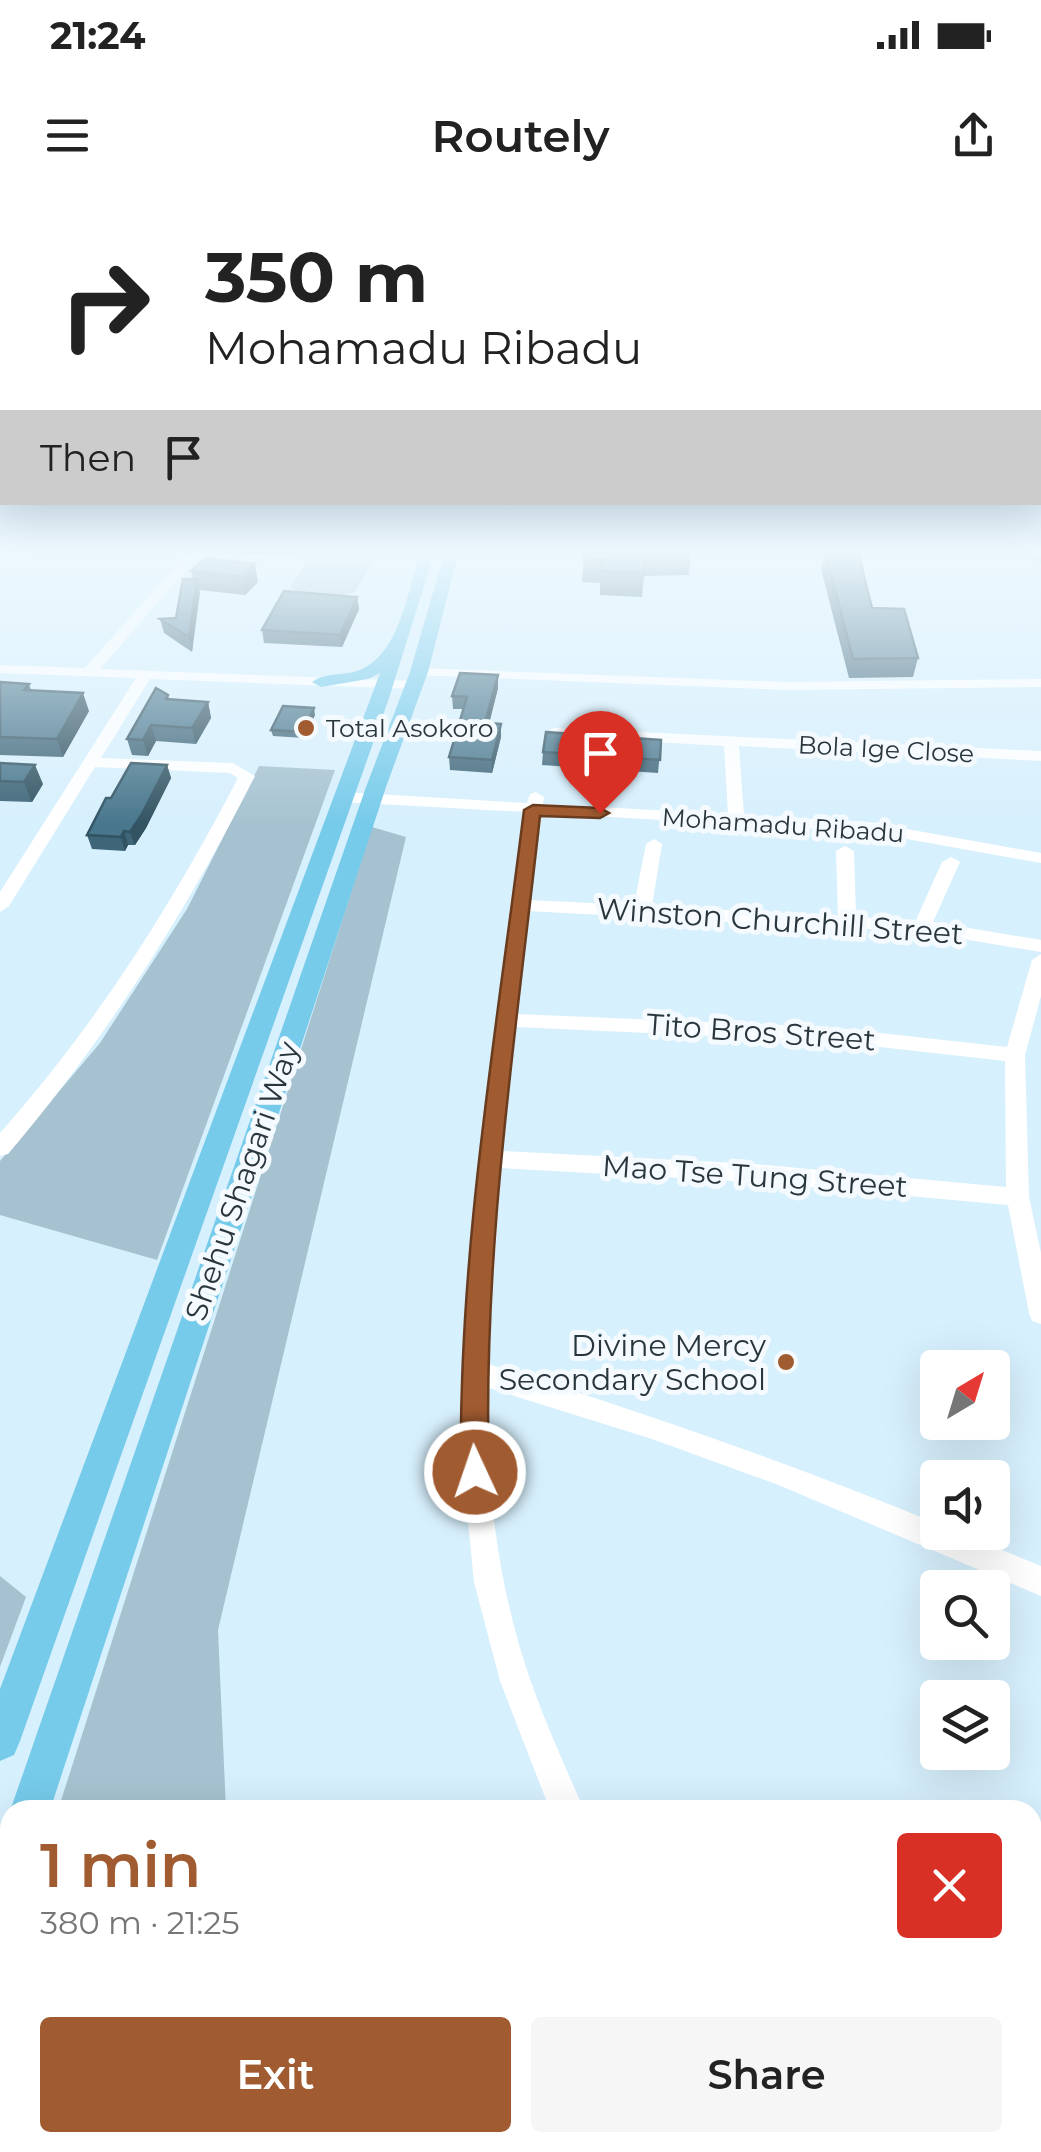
<!DOCTYPE html>
<meta charset="utf-8">
<style>
:root{--surface:#fff;--page:#f6f6f6;--text:#222;--muted:#767676;--accent:#a15b30}
body{margin:0;font-family:Montserrat,sans-serif;background:var(--page);color:var(--text);height:100vh;display:flex;flex-direction:column;font-size:38px;white-space:nowrap}
*{box-sizing:border-box;margin:0}
p{font-size:32px;color:var(--muted)}
.icon{flex:none;width:55px;height:55px;fill:none;stroke:currentColor;stroke-width:2;stroke-linecap:round;stroke-linejoin:round}
.map{position:relative;flex:1;overflow:hidden}
.panel{position:absolute;left:0px;top:1600px;width:1042px;height:352px;display:flex;flex-direction:column;background:var(--surface);border-radius:30px 30px 0 0;box-shadow:0 10px 40px #0002}
.panel>*{flex:none}
.hud{position:absolute;left:0px;top:0px;width:1042px;height:305px;box-shadow:0 10px 40px #0002;background:#fff;color:var(--text);overflow:hidden}
.needle{width:65px;rotate:38deg}
.controls{position:absolute;left:920px;top:1150px;display:grid;gap:20px}
.controls a{display:grid;place-items:center;width:90px;height:90px;border-radius:10px;background:var(--surface);box-shadow:0 10px 40px #0002;font-size:50px}
.pin{position:absolute;display:grid;place-items:center;width:85px;height:85px;color:#fff;margin:-102px -42px;border-radius:50% 50% 50% 0;rotate:-45deg;box-shadow:0 0 10px #0007}
.pin .icon{rotate:45deg}
.me{position:absolute;width:110px;margin:-55px;rotate:357deg;stroke-linejoin:round;filter:drop-shadow(0 0 8px #0008)}
.turn{display:flex;align-items:center;gap:35px;height:210px;padding:0 40px;font-size:45px}
.turn .icon{width:130px;height:130px;stroke-width:2.5}
.turn b{display:block;font-size:70px;line-height:85px}
.then{display:flex;align-items:center;height:95px;padding:0 40px;background:#0003;gap:20px;font-size:38px}
.round{display:grid;place-items:center;flex:none;width:105px;height:105px;border-radius:10px;background:var(--page)}
.head{display:flex;align-items:center;justify-content:space-between;height:170px;padding:0 40px}
h1{font-size:60px;font-weight:600;line-height:75px;color:var(--accent)}
.primary-button{display:flex;gap:20px;margin-top:auto;padding:20px 40px}
.primary-button a{flex:1;height:115px;border-radius:10px;background:var(--accent);color:#fff;font-size:40px;font-weight:600;line-height:115px;text-align:center}
.primary-button a+a{background:var(--page);color:var(--text)}
.status{display:flex;justify-content:space-between;align-items:center;height:70px;padding:0 50px;background:var(--surface);direction:ltr}
.status svg{height:28px;fill:currentColor}
header{display:flex;justify-content:space-between;align-items:center;height:130px;padding:0 40px;background:var(--surface);font-size:45px;font-weight:600}
.map>svg:first-child{display:block}
</style>
<div class="status"><b>21:24</b><svg viewBox="0 0 49 12"><path d="M0 12V9h3v3zM5 12V6h3v6zM10 12V3h3v9zM15 12V0h3v12zM26 1h20v11H26zM47 4h2v5h-2z"/></svg></div>
<header><svg class="icon" aria-label="menu" viewBox="0 0 24 24"><path d="M4 6h16M4 12h16M4 18h16"/></svg>Routely<svg class="icon" aria-label="share" viewBox="0 0 24 24"><path d="M12 15V3M7 8l5-5 5 5M5 13v7h14v-7"/></svg></header>
<div class="map">
<svg width="1041" height="1952" viewBox="0 0 1041 1952">
<rect width="100%" height="100%" fill="#d7f0fd"/>
<path fill="#a6c2d0" d="M 314,351 L 379,351 L 355,392 C 334,399 308,400 290,387 Z
M 259,566 L 335,570 L 157,1060 L 0,1015 L 0,961 L 100,843 L 187,709 Z
M 372,627 L 406,637 L 218,1430 L 226,1610 L 58,1610 Z
M 0,1376 L 26,1397 L 0,1467 Z
M 337,1942 L 342,1952 L 108,1952 L 106,1943 Z"/>
<g fill="none" stroke-linecap="round" stroke-linejoin="round">
<path stroke="#6d9cb4" stroke-width="8" d="M 142,1942 L 144,1952"/>
<path fill="#fff" fill-rule="evenodd" d="M 189,351 L 202,351 L 100,469 L 414,481 L 421,485 L 414,489 L 150,479 L 101,558 L 233,563 L 255,576 C 186,712 107,838 8,954 L 0,956 L 0,933 C 96,825 172,705 238,578 L 230,573 L 95,567 L 9,706 L 0,712 L 0,692 L 136,478 L 0,473 L 0,465 L 85,468 Z
M 419,468 L 786,482 L 1041,479 L 1041,487 L 786,490 L 414,475 L 412,472 Z
M 554,528 L 1041,551 L 1041,561 L 739,546 L 744,615 L 868,622 L 1041,653 L 1041,663 L 868,632 L 542,613 L 529,700 L 634,705 L 646,644 L 654,639 L 662,644 L 652,706 L 838,716 L 836,651 L 845,646 L 854,651 L 856,717 L 916,720 L 942,662 L 951,657 L 960,662 L 933,722 L 1041,740 L 1041,752 L 922,732 L 527,711 L 517,814 L 826,827 L 1007,847 L 1032,760 L 1041,754 L 1041,796 L 1025,855 L 1029,997 L 1041,1053 L 1041,1124 L 1032,1121 L 1029,1113 L 1008,1005 L 754,982 L 501,968 L 488,1164 C 643,1212 787,1262 938,1324 L 938,1332 L 958,1332 L 1041,1366 L 1041,1396 L 776,1284 L 652,1239 L 486,1187 C 486,1285 498,1389 531,1482 C 546,1525 566,1568 584,1610 L 550,1610 L 500,1481 L 474,1382 L 460,1240 L 460,1188 L 480,959 L 510,705 L 525,612 L 343,602 L 335,597 L 343,592 L 527,603 L 530,594 L 536,592 L 544,597 L 543,604 L 728,614 L 724,546 L 549,536 L 546,533 ZM 516,827 L 826,841 L 1005,861 L 1006,987 L 754,964 L 503,951 Z
M 764,1942 L 808,1942 L 812,1952 L 768,1952 Z"/>
<path fill="#76caea" fill-rule="evenodd" d="M 421,351 L 435,351 L 389,498 L 20,1541 L 14,1555 L 0,1561 L 0,1489 L 380,473 L 368,479 L 321,487 L 312,482 C 326,471 348,477 364,468 C 401,449 408,388 421,351 Z
M 445,351 L 459,351 L 428,472 L 386,587 L 50,1610 L 10,1611 L 366,587 L 410,472 Z
M 1013,351 L 1041,354 L 1041,363 L 1015,354 Z
M 10,1648 L 10,1716 L 0,1720 L 0,1652 Z"/>
</g>
<path fill="#3e6578" d="M 242,351 L 292,351 L 291,355 L 242,354 Z
M 584,351 L 691,351 L 689,375 L 644,376 L 642,397 L 600,395 L 600,383 L 582,382 Z
M 825,351 L 872,408 L 918,458 L 913,477 L 849,478 L 821,369 Z
M 205,358 L 258,382 L 245,395 L 199,390 L 192,452 L 164,433 L 160,419 L 176,418 L 193,379 L 191,371 Z
M 357,397 L 359,409 L 342,447 L 264,443 L 262,430 Z
M 0,482 L 29,484 L 31,490 L 89,511 L 63,557 L 0,555 Z
M 498,488 L 489,523 L 501,537 L 492,573 L 450,570 L 449,557 L 463,509 L 453,509 L 452,496 Z
M 168,495 L 169,499 L 208,502 L 211,518 L 196,544 L 156,541 L 148,556 L 132,555 L 127,539 Z
M 315,515 L 304,538 L 273,536 L 271,530 Z
M 661,540 L 658,573 L 542,565 L 543,552 Z
M 0,563 L 43,584 L 32,602 L 0,601 Z
M 167,565 L 171,578 L 146,628 L 135,645 L 128,645 L 125,651 L 92,649 L 87,635 L 111,598 Z"/>
<path fill="#325362" d="M 255,364 L 258,382 L 245,395 L 242,377 Z
M 197,379 L 200,393 L 192,452 L 189,437 Z
M 357,397 L 359,409 L 342,447 L 340,435 Z
M 498,475 L 498,488 L 486,536 L 485,523 Z
M 83,493 L 89,511 L 63,557 L 57,539 Z
M 208,502 L 211,518 L 196,544 L 192,528 Z
M 314,508 L 315,515 L 304,538 L 303,532 Z
M 501,524 L 501,537 L 492,573 L 492,560 Z
M 151,525 L 156,541 L 148,556 L 143,540 Z
M 35,565 L 43,584 L 32,602 L 24,582 Z
M 167,565 L 171,578 L 146,628 L 135,645 L 130,632 Z
M 124,631 L 128,645 L 125,651 L 121,637 Z"/>
<path fill="#48768c" stroke="#325362" stroke-width="2.5" d="M 584,351 L 691,351 L 646,352 L 644,373 L 601,371 L 603,359 L 583,358 Z
M 825,351 L 858,352 L 872,408 L 904,409 L 918,458 L 853,459 Z
M 205,358 L 255,364 L 242,377 L 191,371 Z
M 183,379 L 197,379 L 189,437 L 160,419 L 176,418 Z
M 284,391 L 357,397 L 340,435 L 262,430 Z
M 460,473 L 498,475 L 485,523 L 501,524 L 492,560 L 449,557 L 467,497 L 452,496 Z
M 0,482 L 29,484 L 24,490 L 83,493 L 57,539 L 0,537 Z
M 156,488 L 168,495 L 166,499 L 208,502 L 192,528 L 151,525 L 143,540 L 127,539 Z
M 283,506 L 314,508 L 303,532 L 271,530 Z
M 546,532 L 661,540 L 660,560 L 543,552 Z
M 0,563 L 35,565 L 24,582 L 0,581 Z
M 131,563 L 167,565 L 142,614 L 130,632 L 124,631 L 121,637 L 87,635 L 106,598 L 111,598 Z"/>
<linearGradient id="sky" x2="0" y2="1"><stop stop-color="#77aad3"/><stop offset="0.56" stop-color="#edf8fe"/><stop offset="1" stop-color="#edf8fe" stop-opacity="0"/></linearGradient>
<rect width="1041" height="625" fill="url(#sky)"/>
<path fill="#a15b30" stroke="#693b1f" stroke-width="2.5" d="M 533,605 L 600,608 L 609,613 L 600,618 L 540,616 C 516,833 482,1053 489,1272 L 485,1281 L 475,1285 L 465,1281 L 461,1272 C 458,1051 497,829 524,610 Z"/>
<g fill="#a15b30" stroke="#f4fafd" stroke-width="4">
<circle cx="306" cy="528" r="10"/>
<circle cx="786" cy="1162" r="10"/>
</g>
<g text-anchor="middle" dominant-baseline="central" stroke-width="10" stroke-linejoin="round" paint-order="stroke">
<g font-size="25" fill="#2a363d" stroke="#f4fafd" text-anchor="start">
<text x="326" y="528">Total Asokoro</text>
</g>
<g font-size="25" fill="#2a363d" stroke="#f4fafd">
<text transform="translate(886 549) rotate(3)">Bola Ige Close</text>
<text transform="translate(783 625) rotate(4)">Mohamadu Ribadu</text>
</g>
<g font-size="30" fill="#2a363d" stroke="#f4fafd">
<text transform="translate(780 721) rotate(4)">Winston Churchill Street</text>
<text transform="translate(761 832) rotate(4)">Tito Bros Street</text>
<text transform="translate(755 976) rotate(4)">Mao Tse Tung Street</text>
<text transform="translate(242 981) rotate(-71)">Shehu Shagari Way</text>
</g>
<g font-size="30" fill="#2a363d" stroke="#f4fafd" text-anchor="end">
<text x="766" y="1145">Divine Mercy<tspan x="766" dy="34">Secondary School</tspan></text>
</g>
</g>
</svg>
<div class="controls">
<a><svg class="needle" viewBox="-14 -14 28 28"><path d="M0-13l5 13h-10z" fill="#e53935"/><path d="M0 13l5-13h-10z" fill="#767676"/></svg></a>
<a><svg class="icon" aria-label="sound" viewBox="0 0 24 24"><path d="M4 9h4l5-4v14l-5-4H4zM17 9q2 3 0 6"/></svg></a>
<a><svg class="icon" aria-label="search" viewBox="0 0 24 24"><circle cx="10" cy="10" r="6"/><path d="M15 15l6 6"/></svg></a>
<a><svg class="icon" aria-label="layers" viewBox="0 0 24 24"><path d="M12 4l9 5-9 5-9-5zM3 14l9 5 9-5"/></svg></a>
</div>
<div class="pin" style="left:600px;top:613px;background:#d93025"><svg class="icon" aria-label="arrive" viewBox="0 0 24 24"><path d="M6 21V4h12l-3 4 3 4H6"/></svg></div>
<svg class="me" style="left:475px;top:1272px" viewBox="-20 -20 40 40"><circle r="17" fill="#a15b30" stroke="#fff" stroke-width="3"/><path d="M0-11L8 9 0 5-8 9z" fill="#fff"/></svg>
<div class="hud">
<div class="turn"><svg class="icon" aria-label="right" viewBox="0 0 24 24"><path d="M7 20v-9h11M14 6l5 5-5 5"/></svg><div><b>350 m</b>Mohamadu Ribadu</div></div>
<div class="then">Then<svg class="icon" aria-label="arrive" viewBox="0 0 24 24"><path d="M6 21V4h12l-3 4 3 4H6"/></svg></div>
</div>
<section class="panel">
<div class="head"><div><h1>1 min</h1><p>380 m · 21:25</p></div><a class="round" style="background:#d93025;color:#fff"><svg class="icon" aria-label="close" viewBox="0 0 24 24"><path d="M6 6l12 12M18 6L6 18"/></svg></a></div>
<div class="primary-button"><a>Exit</a><a>Share</a></div>
</section>
</div>
